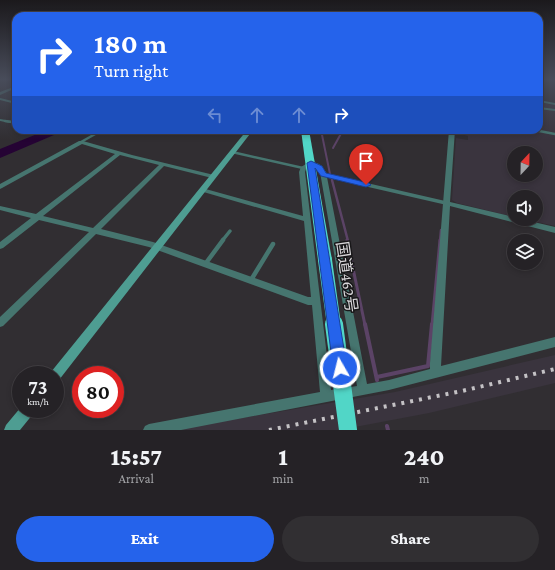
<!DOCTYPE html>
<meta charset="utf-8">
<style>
:root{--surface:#252226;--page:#312f32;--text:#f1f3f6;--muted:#a3a4a7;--line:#423f43;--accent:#2563eb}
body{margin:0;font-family:"Crimson Pro","Noto Sans JP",serif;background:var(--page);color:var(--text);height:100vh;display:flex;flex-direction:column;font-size:15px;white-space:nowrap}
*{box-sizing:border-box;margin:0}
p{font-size:13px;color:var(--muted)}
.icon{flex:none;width:22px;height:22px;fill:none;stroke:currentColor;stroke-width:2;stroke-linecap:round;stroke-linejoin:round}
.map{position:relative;height:430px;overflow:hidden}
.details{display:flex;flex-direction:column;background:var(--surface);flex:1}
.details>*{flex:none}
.banner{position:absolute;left:12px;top:12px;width:531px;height:122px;border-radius:12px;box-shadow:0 2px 6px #0003,0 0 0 1px var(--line);background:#2563eb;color:#fff;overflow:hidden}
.needle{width:26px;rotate:22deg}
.buttons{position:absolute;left:507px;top:146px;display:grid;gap:8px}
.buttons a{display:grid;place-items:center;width:36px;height:36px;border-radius:50%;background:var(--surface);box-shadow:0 2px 6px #0003,0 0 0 1px var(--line);font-size:20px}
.speed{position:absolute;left:12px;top:366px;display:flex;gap:8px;font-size:20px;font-weight:700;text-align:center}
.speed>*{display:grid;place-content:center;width:52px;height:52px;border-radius:50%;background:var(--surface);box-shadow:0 2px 6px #0003,0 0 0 1px var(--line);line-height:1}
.speed small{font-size:10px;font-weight:400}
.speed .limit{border:6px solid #d22;background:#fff;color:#111}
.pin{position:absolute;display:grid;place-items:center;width:34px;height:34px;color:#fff;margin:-41px -17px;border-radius:50% 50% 50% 0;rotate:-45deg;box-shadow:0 0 4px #0007}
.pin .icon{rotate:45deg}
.me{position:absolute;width:44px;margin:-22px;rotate:352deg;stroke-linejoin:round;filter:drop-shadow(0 0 3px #0008)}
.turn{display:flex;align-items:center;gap:14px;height:84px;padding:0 16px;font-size:18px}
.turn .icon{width:52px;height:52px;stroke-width:2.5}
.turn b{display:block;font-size:28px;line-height:34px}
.lanes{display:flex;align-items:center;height:38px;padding:0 16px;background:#0003;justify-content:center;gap:20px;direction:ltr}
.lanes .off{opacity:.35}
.eta{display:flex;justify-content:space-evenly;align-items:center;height:68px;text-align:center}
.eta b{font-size:24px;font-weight:800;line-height:28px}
.primary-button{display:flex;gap:8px;margin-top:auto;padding:8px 16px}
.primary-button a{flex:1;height:46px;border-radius:24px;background:var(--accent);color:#fff;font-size:16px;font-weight:800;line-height:46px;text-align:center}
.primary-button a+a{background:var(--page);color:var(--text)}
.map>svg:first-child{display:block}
</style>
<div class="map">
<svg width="555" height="430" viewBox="0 0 555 430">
<rect width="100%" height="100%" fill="#312e32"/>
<path fill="#3a343e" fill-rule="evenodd" d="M 539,103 L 555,105 L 555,226 L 524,219 L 536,219 L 536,197 L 514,197 L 514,217 L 457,203 L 452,200 L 456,138 L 468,140 L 468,136 L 456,133 L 456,130 L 539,130 ZM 514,153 L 536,153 L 536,175 L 514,175 Z
M 555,355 L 555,383 L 429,413 L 339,430 L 171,430 L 395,392 Z"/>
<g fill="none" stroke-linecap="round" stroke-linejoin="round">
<path stroke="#5b4366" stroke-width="2" d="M 321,130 L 330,174
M 333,148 L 343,130"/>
<path stroke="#5b4366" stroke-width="2.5" d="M 332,180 L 348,241
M 440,241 L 441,230"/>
<path stroke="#5b4366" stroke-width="3" d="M 347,240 L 365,325
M 432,325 L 440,240"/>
<path stroke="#5b4366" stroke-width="4" d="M 365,324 L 377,380
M 377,377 L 428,366 L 432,324
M 387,426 L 388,430"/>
<path fill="#250334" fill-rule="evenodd" d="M 47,130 L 63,130 L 61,132 L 0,158 L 0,149 Z"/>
<path stroke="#46756f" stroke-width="2" d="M 0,99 L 16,103
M 539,108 L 555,110
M 0,120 L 11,122"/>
<path stroke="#46756f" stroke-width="2.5" d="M 5,121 L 12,122
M 534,130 L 555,134
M 81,142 L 97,133
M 232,152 L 303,168"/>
<path stroke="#46756f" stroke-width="3.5" d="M 324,175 L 446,203
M 222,241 L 230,231"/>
<path stroke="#46756f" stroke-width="4.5" d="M 206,263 L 223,240
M 251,280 L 273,244"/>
<path fill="#46756f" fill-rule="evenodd" d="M 16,86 L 16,88 L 0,95 L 0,92 Z
M 539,100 L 555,103 L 555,105 L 539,102 Z
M 449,130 L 455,130 L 450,202 L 514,217 L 514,219 L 521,219 L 555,227 L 555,233 L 450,206 L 441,366 L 555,337 L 555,347 L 389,390 L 181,430 L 143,430 L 145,426 L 149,424 L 320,392 L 312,305 L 308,305 L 149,247 L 96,234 L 3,326 L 0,327 L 0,317 L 89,232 L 39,220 L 3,248 L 0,249 L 0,242 L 31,218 L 0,210 L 0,206 L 36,214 L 115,154 L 82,144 L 2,188 L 0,189 L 0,184 L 79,141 L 83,141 L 132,155 L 214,175 L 215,176 L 212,178 L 164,166 L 101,229 L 153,242 L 308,297 L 311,297 L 304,221 L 200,191 L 199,190 L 202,188 L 303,216 L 299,172 L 301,167 L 311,161 L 319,164 L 326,172 L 367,384 L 389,380 L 430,369 L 430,363 ZM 120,155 L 159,165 L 93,228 L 43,216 ZM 312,165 L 315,166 L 320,172 L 357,386 L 331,390 L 305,172 L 306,169 Z"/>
<path fill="#4e9d92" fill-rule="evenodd" d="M 247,130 L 253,130 L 59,380 L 55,382 L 55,375 L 49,375 L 51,372 Z
M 21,407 L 21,409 L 35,409 L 33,414 L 20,430 L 4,430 L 6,425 Z"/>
<path fill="#51d6c7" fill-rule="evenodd" d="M 301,130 L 309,130 L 332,260 L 330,264 L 325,265 L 320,264 L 318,260 Z"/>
<path stroke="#c4c2c5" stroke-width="4" stroke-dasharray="3 6" stroke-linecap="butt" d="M 269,430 L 462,391 L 555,369"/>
<path stroke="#51d6c7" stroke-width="14" d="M 325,260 L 334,325"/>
<path stroke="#51d6c7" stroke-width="18" d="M 334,324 L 348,430"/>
</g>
<linearGradient id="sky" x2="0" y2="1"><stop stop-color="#1b191c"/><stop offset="0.57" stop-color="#484c5a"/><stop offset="1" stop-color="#484c5a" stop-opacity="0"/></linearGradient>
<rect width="555" height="139" fill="url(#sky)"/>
<path fill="#2563eb" stroke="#184099" d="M 311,161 L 322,166 L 326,173 L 369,183 L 371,185 L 366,187 L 321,176 L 315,168 L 347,368 L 345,373 L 340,375 L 335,373 L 333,368 L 307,163 Z"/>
<g text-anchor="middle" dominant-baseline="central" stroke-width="3" stroke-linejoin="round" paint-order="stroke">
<g font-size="16" fill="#d9d7da" stroke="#181719">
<text transform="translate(347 277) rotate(82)">国道462号</text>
</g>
</g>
</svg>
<div class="buttons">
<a><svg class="needle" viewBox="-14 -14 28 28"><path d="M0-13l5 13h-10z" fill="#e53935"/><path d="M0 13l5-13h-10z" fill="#a3a4a7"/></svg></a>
<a><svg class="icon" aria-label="sound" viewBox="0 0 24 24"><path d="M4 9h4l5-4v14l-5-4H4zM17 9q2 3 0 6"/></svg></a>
<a><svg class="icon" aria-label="layers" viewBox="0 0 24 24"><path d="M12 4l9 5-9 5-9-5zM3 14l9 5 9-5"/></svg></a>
</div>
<div class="speed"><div>73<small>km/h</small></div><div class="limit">80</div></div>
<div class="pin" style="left:366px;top:185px;background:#d93025"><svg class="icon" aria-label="arrive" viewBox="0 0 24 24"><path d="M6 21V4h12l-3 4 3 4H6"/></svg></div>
<svg class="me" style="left:340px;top:368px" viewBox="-20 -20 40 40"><circle r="17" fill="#2563eb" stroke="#fff" stroke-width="3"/><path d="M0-11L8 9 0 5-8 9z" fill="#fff"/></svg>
<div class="banner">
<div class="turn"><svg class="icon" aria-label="right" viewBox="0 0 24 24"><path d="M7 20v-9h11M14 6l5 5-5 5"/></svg><div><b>180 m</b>Turn right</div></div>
<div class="lanes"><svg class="icon off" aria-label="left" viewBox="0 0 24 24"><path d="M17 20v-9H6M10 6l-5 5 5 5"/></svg><svg class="icon off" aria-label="ahead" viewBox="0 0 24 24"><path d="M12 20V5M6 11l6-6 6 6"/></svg><svg class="icon off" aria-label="ahead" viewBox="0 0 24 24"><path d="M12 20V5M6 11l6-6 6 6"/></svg><svg class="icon" aria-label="right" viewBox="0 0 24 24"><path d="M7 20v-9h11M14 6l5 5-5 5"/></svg></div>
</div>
</div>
<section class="details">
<div class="eta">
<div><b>15:57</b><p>Arrival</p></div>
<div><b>1</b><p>min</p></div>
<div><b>240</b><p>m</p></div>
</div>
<div class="primary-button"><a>Exit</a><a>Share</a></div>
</section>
